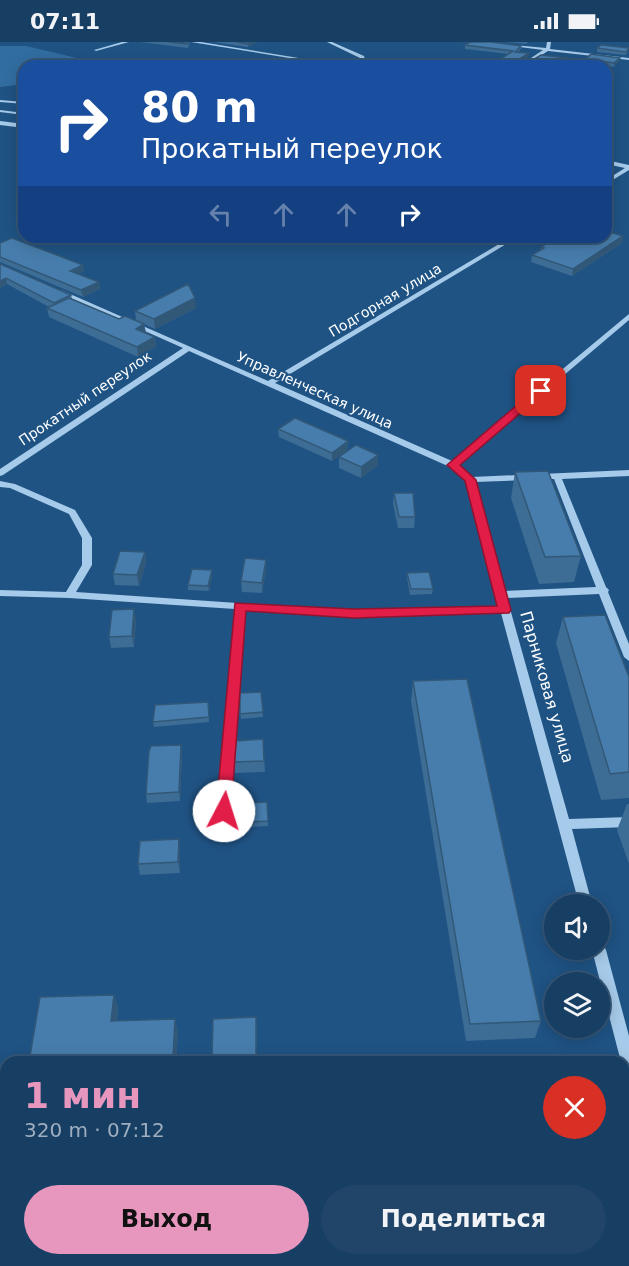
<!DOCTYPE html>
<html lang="ru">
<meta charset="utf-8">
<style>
:root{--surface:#173e63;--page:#204569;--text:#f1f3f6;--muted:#9eaebe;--line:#365778;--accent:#e797bd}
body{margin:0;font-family:"DejaVu Sans",sans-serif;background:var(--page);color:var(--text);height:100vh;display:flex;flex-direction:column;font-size:22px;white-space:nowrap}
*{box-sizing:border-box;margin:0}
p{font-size:20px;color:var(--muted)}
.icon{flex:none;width:33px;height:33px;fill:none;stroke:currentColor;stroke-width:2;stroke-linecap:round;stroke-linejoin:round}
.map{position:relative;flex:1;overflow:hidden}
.side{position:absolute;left:0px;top:1014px;width:630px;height:210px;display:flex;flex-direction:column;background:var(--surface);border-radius:18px 18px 0 0;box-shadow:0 3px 15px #0003,0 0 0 2px var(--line)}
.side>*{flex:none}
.banner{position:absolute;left:18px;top:18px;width:594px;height:183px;border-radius:18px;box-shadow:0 3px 15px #0003,0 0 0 2px var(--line);background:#1a4fa0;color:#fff;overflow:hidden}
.fabs{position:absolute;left:544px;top:852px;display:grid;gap:12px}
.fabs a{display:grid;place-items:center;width:66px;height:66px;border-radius:50%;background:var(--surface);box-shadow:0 3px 15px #0003,0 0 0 2px var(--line);font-size:30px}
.pin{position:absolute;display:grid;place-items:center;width:51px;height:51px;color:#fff;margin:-26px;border-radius:12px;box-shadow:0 3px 9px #0006}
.me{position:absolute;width:66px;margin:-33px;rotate:5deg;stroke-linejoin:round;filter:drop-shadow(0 0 4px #0008)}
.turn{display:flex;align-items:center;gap:21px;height:126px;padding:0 24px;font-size:27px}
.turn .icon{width:78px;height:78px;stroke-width:2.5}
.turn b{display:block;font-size:42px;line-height:51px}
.lanes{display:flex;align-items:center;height:57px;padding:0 24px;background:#0003;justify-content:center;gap:30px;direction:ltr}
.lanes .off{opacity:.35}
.round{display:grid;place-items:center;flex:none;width:63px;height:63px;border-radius:32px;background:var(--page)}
.overview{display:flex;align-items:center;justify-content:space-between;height:102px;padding:0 24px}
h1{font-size:36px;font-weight:600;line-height:45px;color:var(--accent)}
.button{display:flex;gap:12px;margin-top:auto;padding:12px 24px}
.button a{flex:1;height:69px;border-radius:36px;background:var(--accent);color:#111;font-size:24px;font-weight:600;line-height:69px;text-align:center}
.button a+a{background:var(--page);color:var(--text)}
.status{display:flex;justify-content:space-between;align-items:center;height:42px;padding:0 30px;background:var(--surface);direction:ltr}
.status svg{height:16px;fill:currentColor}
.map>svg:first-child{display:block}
</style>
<div class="status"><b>07:11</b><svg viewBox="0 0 49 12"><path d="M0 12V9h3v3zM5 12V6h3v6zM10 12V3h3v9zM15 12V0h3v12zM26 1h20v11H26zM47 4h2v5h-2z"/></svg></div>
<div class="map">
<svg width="629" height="1224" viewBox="0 0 629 1224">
<rect width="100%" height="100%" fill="#1f5384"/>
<path fill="#326da1" d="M 0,4 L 26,4 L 111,24 L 24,24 L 24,42 L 0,45 Z"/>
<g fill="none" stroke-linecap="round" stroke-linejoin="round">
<path fill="#a6cae9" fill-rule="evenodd" d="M 122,0 L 129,0 L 96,9 L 94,8 Z
M 191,0 L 201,0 L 348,24 L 338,24 Z
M 327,0 L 332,0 L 364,14 L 367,24 L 363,24 L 360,16 Z
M 481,0 L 546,6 L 547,0 L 551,0 L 550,7 L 629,16 L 629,18 L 548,9 L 524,24 L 519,24 L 543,8 Z
M 0,58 L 24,60 L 24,62 L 0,60 Z
M 0,68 L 24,71 L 24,73 L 0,70 Z
M 0,79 L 24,82 L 24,86 L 0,83 Z
M 606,118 L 629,123 L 629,128 L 606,142 L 606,138 L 625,126 L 606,122 Z
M 511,195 L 518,195 L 275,341 L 452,419 L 629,272 L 629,278 L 458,423 L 472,435 L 629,428 L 629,434 L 562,437 L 606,545 L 609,548 L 608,550 L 629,602 L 629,619 L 624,615 L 599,552 L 507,556 L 569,777 L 629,775 L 629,785 L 572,787 L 592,862 L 579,862 L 501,571 L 354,575 L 245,568 L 230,769 L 228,772 L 224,774 L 220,772 L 218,769 L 235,567 L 69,556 L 0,554 L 0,548 L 66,550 L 82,523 L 82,496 L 69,472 L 10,446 L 0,445 L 0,439 L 15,442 L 75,468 L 92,496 L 92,523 L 76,550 L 354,569 L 500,565 L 495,553 L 496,551 L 466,439 L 450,425 L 189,309 L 3,433 L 0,434 L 0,427 L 183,306 L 57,250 L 57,248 L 61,248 L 268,339 ZM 554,437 L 596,545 L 505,549 L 475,440 Z
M 600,902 L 604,904 L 606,908 L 629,994 L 629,1028 L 624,1026 L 624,1020 L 621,1020 L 592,908 L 600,908 Z
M 624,1072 L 629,1072 L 629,1088 L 624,1088 Z
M 6,1115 L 6,1131 L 0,1132 L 0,1116 Z
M 298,1218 L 314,1218 L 314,1224 L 298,1224 Z"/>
</g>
<path fill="#3d6c94" d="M 140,0 L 190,0 L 188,6 Z
M 212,0 L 257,0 L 248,5 Z
M 471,0 L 491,0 L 521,4 L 521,7 L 518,10 L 529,11 L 528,15 L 519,21 L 519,23 L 526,22 L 541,13 L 568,16 L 567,20 L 561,24 L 490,24 L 508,12 L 465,7 L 465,3 Z
M 505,0 L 528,0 L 526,2 Z
M 597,6 L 628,10 L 625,13 L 597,10 Z
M 586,17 L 619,19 L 614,25 L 586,21 Z
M 623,194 L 622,201 L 572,234 L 531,220 L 532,213 L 540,208 L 541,205 Z
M 0,201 L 84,229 L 78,232 L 99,240 L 100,247 L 83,255 L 0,220 Z
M 0,222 L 71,253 L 72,257 L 119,277 L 136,279 L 135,269 L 196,266 L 155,287 L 144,282 L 146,291 L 155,295 L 156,305 L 138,315 L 49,275 L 47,266 L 49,265 L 7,242 L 0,246 Z
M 278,387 L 348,399 L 347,408 L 332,419 L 279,395 Z
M 339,415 L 378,423 L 361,436 L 339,426 Z
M 515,430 L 581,514 L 574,540 L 539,542 L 511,456 Z
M 394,451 L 415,475 L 414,486 L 398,486 L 393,462 Z
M 145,510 L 146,521 L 139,544 L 115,543 L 113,532 Z
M 266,528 L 262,551 L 242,550 L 241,539 Z
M 407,531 L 433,547 L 432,552 L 410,553 L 407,536 Z
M 212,533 L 209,549 L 188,548 L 188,543 Z
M 563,575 L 629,635 L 629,756 L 601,758 L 556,601 Z
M 136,578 L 134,605 L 111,606 L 109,595 Z
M 413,639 L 541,979 L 535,996 L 466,999 L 411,659 Z
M 261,650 L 263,675 L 241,677 L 240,672 Z
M 208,660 L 209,680 L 154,685 L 153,680 Z
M 263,697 L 265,730 L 235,731 L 234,720 Z
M 182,712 L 180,759 L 147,761 L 146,752 Z
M 267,760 L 268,784 L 232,786 L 231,781 Z
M 627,762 L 629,762 L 629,822 L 617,788 Z
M 180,808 L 180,831 L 140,833 L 138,822 Z
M 114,953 L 118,966 L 117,978 L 178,990 L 176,1020 L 29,1020 Z
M 256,975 L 257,1020 L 212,1020 L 212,1016 Z"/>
<path fill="#325878" d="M 251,0 L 257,0 L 248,5 L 248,2 Z
M 529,11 L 528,15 L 518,22 L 518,18 Z
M 568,16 L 567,20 L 561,24 L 556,24 Z
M 620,16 L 619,19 L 614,25 L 614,21 Z
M 623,194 L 622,201 L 572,234 L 573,227 Z
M 83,223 L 84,229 L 71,235 L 70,229 Z
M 6,236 L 7,242 L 0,246 L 0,239 Z
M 99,240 L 100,247 L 83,255 L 81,248 Z
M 195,256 L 196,266 L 155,287 L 154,277 Z
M 144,282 L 146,292 L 136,287 Z
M 155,295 L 156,305 L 138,315 L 137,305 Z
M 348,399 L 347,408 L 332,419 L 332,411 Z
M 378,413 L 378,423 L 361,436 L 361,425 Z
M 145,510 L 146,521 L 139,544 L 137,533 Z
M 266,518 L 266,528 L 262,551 L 262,541 Z
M 212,528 L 212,533 L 209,549 L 208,544 Z
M 134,567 L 136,578 L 134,605 L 132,594 Z
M 181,703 L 182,712 L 180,759 L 179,750 Z
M 179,797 L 180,808 L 180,831 L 178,820 Z
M 114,953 L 118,966 L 115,991 L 111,979 Z
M 256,975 L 257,984 L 257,1020 L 256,1014 Z
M 175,977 L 178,990 L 176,1020 L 174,1020 L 173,1016 Z
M 83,1218 L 87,1218 L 87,1224 L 82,1224 Z"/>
<path fill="#477dac" stroke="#325878" stroke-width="1.5" d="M 169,0 L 189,0 L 188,2 Z
M 236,0 L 251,0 L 248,2 Z
M 471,0 L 491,0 L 521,4 L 515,10 L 529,11 L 518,18 L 519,23 L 526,22 L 541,13 L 568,16 L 556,24 L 490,24 L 513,9 L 465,3 Z
M 601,3 L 629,6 L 626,10 L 597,6 Z
M 591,12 L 620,16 L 614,21 L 586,17 Z
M 606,189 L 623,194 L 573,227 L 532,213 L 544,206 L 541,205 L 557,195 L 606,195 Z
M 12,196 L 83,223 L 70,229 L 99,240 L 81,248 L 0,215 L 0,201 Z
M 0,222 L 71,253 L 54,261 L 6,236 L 0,239 Z
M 188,242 L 195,256 L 154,277 L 135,269 Z
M 69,256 L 119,277 L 125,274 L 144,282 L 136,287 L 155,295 L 137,305 L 47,266 Z
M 295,376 L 348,399 L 332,411 L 278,387 Z
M 356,403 L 378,413 L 361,425 L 339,415 Z
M 548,429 L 581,514 L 545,515 L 515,430 Z
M 394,451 L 413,451 L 415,475 L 399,475 Z
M 120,509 L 145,510 L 137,533 L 113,532 Z
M 245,516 L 266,518 L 262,541 L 241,539 Z
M 192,527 L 212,528 L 208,544 L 188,543 Z
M 429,530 L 433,547 L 411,547 L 407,531 Z
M 134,567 L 132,594 L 109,595 L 112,568 Z
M 605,573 L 629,635 L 629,730 L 610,732 L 563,575 Z
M 467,637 L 541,979 L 470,982 L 413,639 Z
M 261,650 L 263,670 L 240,672 L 240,651 Z
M 208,660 L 209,675 L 153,680 L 155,663 Z
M 263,697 L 264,719 L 234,720 L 236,699 Z
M 181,703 L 179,750 L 146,752 L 149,709 L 151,704 Z
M 267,760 L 268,779 L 231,781 L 232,762 Z
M 179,797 L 178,820 L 138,822 L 140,799 Z
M 114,953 L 111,979 L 175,977 L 173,1016 L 82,1020 L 29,1020 L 40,955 Z
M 256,975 L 256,1014 L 212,1016 L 213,977 Z
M 33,1218 L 83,1218 L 82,1224 L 32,1224 Z
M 189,1218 L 245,1218 L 245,1224 L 189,1224 Z
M 362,1218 L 463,1218 L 464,1224 L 363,1224 Z"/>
<path fill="#e11d48" stroke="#92132f" stroke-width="1.5" d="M 537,346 L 546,349 L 460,423 L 476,438 L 511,568 L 509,571 L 354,576 L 246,569 L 231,769 L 229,774 L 224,776 L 218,774 L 216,769 L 235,561 L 354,567 L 497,564 L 465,439 L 447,423 Z"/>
<g text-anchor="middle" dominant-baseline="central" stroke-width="4.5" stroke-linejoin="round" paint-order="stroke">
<g font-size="14" fill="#fff" stroke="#1f5384">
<text transform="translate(385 258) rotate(-31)">Подгорная улица</text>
<text transform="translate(315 348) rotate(24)">Управленческая улица</text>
<text transform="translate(85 356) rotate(-34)">Прокатный переулок</text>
</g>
<g font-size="16" fill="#fff" stroke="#1f5384">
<text transform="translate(547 645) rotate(74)">Парниковая улица</text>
</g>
</g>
</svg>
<div class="fabs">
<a><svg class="icon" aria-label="sound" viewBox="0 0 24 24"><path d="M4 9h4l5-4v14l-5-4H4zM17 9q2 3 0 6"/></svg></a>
<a><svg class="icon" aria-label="layers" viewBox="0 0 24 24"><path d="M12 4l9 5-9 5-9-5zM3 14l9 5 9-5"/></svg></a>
</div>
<div class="pin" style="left:541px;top:349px;background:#d93025"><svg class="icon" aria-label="arrive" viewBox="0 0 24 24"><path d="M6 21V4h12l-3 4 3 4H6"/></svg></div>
<svg class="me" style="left:224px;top:769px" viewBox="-20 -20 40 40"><circle r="19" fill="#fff"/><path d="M0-13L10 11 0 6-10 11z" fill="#e11d48"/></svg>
<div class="banner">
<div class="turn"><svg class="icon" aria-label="right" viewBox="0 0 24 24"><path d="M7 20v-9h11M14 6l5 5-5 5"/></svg><div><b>80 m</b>Прокатный переулок</div></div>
<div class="lanes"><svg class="icon off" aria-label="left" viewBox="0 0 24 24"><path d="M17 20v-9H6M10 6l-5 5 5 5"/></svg><svg class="icon off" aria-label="ahead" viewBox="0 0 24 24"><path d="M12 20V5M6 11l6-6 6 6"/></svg><svg class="icon off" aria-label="ahead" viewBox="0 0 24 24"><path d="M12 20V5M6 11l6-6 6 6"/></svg><svg class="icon" aria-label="right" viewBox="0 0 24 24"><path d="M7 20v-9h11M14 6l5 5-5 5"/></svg></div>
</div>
<section class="side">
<div class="overview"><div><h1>1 мин</h1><p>320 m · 07:12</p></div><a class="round" style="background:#d93025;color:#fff"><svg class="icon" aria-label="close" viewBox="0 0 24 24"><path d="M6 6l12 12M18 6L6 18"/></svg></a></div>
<div class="button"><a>Выход</a><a>Поделиться</a></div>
</section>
</div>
